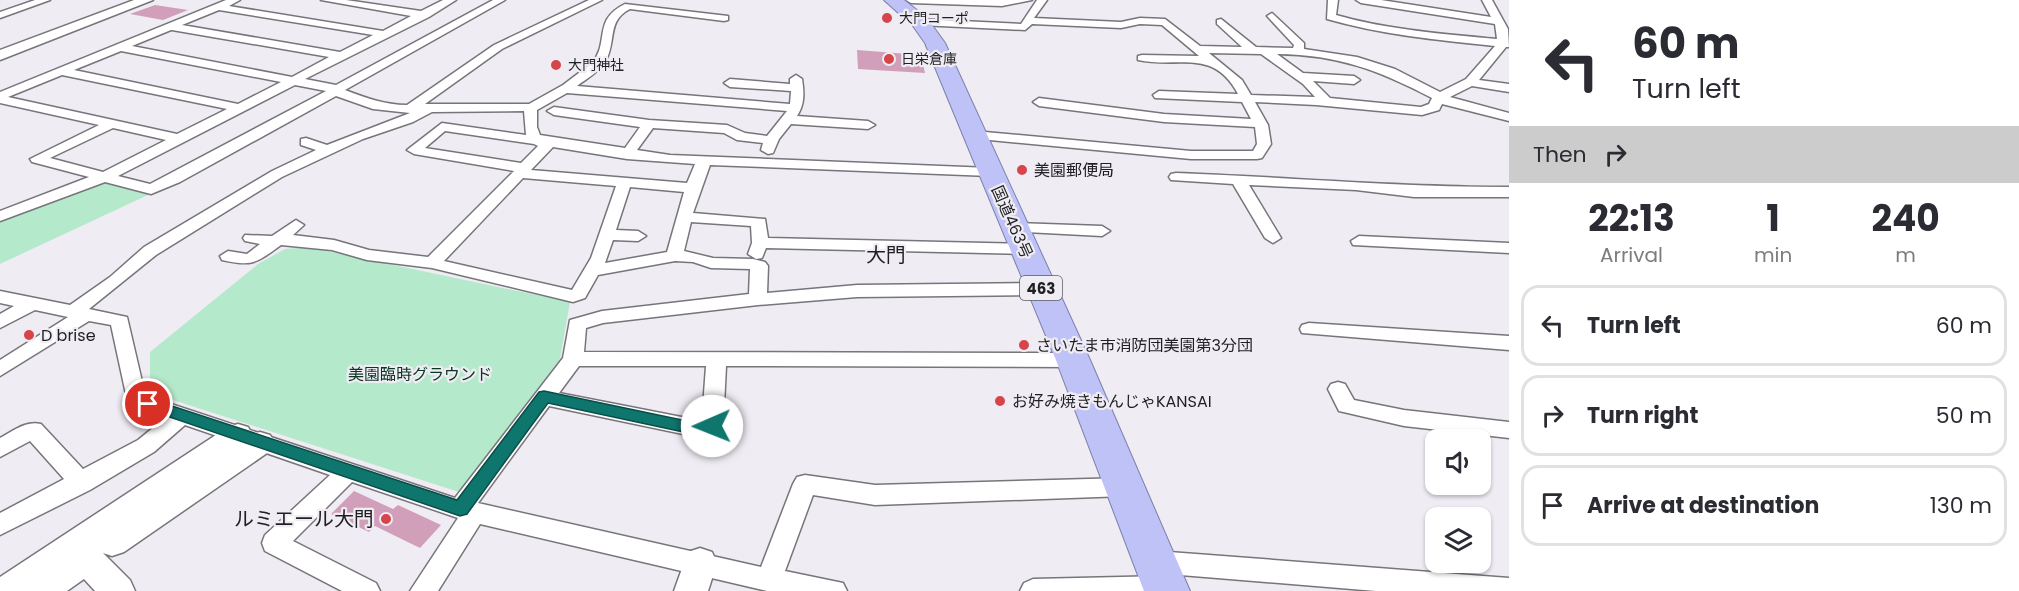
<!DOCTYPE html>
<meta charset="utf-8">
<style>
:root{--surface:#fff;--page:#f7f7f7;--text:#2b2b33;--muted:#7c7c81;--line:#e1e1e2}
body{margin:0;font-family:Poppins,"Noto Sans JP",sans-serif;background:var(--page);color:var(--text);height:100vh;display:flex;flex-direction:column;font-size:22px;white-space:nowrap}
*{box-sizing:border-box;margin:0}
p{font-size:20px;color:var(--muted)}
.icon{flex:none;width:33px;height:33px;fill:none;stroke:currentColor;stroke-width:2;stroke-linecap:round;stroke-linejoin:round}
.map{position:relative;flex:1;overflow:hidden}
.panel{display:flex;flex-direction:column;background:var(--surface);width:510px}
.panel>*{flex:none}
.hud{background:#fff;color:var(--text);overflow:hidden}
.tools{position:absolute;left:1425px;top:429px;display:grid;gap:12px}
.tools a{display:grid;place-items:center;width:66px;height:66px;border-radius:12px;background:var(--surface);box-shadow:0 2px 4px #0004;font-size:30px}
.pin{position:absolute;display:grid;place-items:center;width:51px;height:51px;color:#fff;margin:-26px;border:3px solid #fff;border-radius:50%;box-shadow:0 2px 6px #0007}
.me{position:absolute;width:66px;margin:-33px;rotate:269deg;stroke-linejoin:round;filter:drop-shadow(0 0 4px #0008)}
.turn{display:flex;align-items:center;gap:21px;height:126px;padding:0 24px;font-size:27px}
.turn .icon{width:78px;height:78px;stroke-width:2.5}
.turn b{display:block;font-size:42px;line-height:51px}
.then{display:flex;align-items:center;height:57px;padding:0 24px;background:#0003;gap:12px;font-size:22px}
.eta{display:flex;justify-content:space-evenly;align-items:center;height:102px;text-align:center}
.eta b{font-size:36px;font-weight:700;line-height:42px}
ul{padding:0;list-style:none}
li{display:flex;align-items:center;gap:18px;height:81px;margin:0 12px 9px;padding:0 12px;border:3px solid var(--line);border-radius:18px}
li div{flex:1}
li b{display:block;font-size:22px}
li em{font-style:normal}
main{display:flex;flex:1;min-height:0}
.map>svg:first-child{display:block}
</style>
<main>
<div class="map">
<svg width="1509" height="591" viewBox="0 0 1509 591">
<rect width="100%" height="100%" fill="#efecf4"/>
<path fill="#b5e9cb" d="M 102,180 L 150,194 L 0,264 L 0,219 Z
M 308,247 L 570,302 L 560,359 L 459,492 L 170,399 L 150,382 L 150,352 L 258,264 L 285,249 Z"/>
<path fill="#d19fb9" d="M 155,5 L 188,10 L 163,20 L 130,14 Z
M 857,50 L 921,55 L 925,73 L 858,69 Z
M 354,491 L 393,509 L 398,505 L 441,525 L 420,548 L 375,526 L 369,532 L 331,514 Z"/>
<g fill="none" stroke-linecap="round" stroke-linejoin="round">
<g stroke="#77747a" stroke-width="3">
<path id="minor" d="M 35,0 L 50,0 L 0,18 L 0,12 Z
M 226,0 L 240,0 L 229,6 L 383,31 L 411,16 L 321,0 L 346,0 L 421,11 L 443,0 L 456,0 L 429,17 L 305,79 L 336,85 L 493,0 L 505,0 L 345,90 C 366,98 385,105 407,105 L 494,45 L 589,0 L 602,0 L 502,49 L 425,104 L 529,104 L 563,85 L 592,63 C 610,42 592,20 625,4 L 728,16 L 728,20 L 724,21 L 630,9 C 606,21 617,42 605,62 C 599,72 586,79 577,86 L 790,104 L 791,91 L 730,87 L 724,83 L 730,79 L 790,84 L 790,79 L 796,75 L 802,79 C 804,92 805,104 797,116 L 868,121 L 875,125 L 868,129 L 791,124 L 779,139 L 773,153 L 768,154 L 761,150 L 763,143 L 737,140 L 724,133 L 653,128 L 637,150 L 670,155 L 990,168 L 997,172 L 990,176 L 710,165 L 693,213 L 765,219 L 768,238 L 1024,244 L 1032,249 L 1024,254 L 766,248 L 762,258 L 756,259 L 748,254 L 752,243 L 751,226 L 691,222 L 684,251 L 713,258 L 753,259 L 765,262 L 768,266 L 767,293 L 857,285 L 1041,283 L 1050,289 L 1041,295 L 857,297 L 758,305 L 603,323 L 586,328 L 584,352 L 1073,353 L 1080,355 L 1083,360 L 1080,365 L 1073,367 L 726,366 L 723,426 L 720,432 L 702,438 L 549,406 L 478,503 L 761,567 L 793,484 L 797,477 L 805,475 L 875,485 L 1125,478 L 1133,480 L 1137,487 L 1133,494 L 1125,496 L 875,505 L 813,495 L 785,571 L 843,583 L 847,591 L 767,591 L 480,524 L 438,591 L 410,591 L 458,518 L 352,482 L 293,541 L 376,583 L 380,591 L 342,591 L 265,551 L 262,543 L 265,535 L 330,475 L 185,425 L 154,452 L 90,490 L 0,535 L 0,513 L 64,479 L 30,441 L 0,457 L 0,438 C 13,431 26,420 41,424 L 83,469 L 138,440 L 165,418 L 142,409 L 127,399 L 111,325 L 89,321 L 0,376 L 0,360 L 68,317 L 35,310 L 0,328 L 0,314 L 14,306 L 0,303 L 0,291 L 70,305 L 110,277 L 144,247 L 272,171 L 316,150 L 301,145 L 301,139 L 306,138 L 327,145 L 410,113 L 373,109 L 336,96 L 180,182 L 151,194 L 105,182 L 0,221 L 0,211 L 89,177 L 32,162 L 30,159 L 99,125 L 0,103 L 0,92 ZM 219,10 L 373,35 L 340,52 L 182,25 ZM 171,30 L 172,30 L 329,57 L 292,77 L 132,46 ZM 121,51 L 281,82 L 238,104 L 74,70 ZM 62,75 L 227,109 L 177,134 L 8,97 ZM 295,85 L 326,91 L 150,184 L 118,176 ZM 567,93 L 787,111 L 767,136 L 745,133 L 727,125 L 649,120 L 554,107 L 547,111 L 554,115 L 640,127 L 625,148 L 540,135 L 537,127 L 537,110 ZM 524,111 L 526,135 L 442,123 L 407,150 L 414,154 L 514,171 L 428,257 L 369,250 L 334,240 L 293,235 L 304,225 L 296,220 L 272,236 L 245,235 L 243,238 L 245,241 L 260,244 L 247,254 L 228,251 L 220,256 L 222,260 C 253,267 256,263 281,245 L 332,250 L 367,260 L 432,268 L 573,302 L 585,298 L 598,275 L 675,261 L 693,262 L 711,268 L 750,269 L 749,294 L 602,311 L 570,320 L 563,358 L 455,498 L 156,399 L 144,390 L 127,317 L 89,309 L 156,255 L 282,177 L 363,139 L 413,122 L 432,112 ZM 113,128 L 166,140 L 103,172 L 50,158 ZM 445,131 L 534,144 L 538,146 L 521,163 L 425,148 ZM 553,147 L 627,159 L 695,164 L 687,183 L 531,170 ZM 523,178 L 616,186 L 591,258 L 572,290 L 444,261 ZM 630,187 L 684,192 L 667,252 L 605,263 L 613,240 L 638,241 L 646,236 L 638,231 L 616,230 ZM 579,366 L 706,366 L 702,421 L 559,393 Z
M 906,0 L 1032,0 L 1002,6 L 911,3 Z
M 1037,0 L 1047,0 L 1034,18 L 1121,22 L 1140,18 L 1165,19 L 1200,46 L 1242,47 L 1217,24 L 1217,20 L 1221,19 L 1256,47 L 1293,48 L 1294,45 L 1267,16 L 1272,13 L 1304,43 L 1304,49 L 1357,57 L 1395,69 L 1440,92 L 1466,79 L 1495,46 C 1438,40 1383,35 1327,19 L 1328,0 L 1338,0 L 1336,15 C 1389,30 1443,34 1497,39 L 1495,24 L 1361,3 L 1356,0 L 1381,0 L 1491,17 L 1482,0 L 1492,0 L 1508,29 L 1509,47 L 1506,47 L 1479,80 L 1509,84 L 1509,92 L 1472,86 L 1450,97 L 1509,113 L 1509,121 L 1442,104 L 1439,110 L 1422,115 L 1316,105 L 1255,102 L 1268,125 L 1271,144 L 1262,158 L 1257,159 L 1191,159 L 969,138 L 969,132 L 974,131 L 1191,151 L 1253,151 L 1257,144 L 1255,127 L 1164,122 L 1039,106 L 1033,102 L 1039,98 L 1164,114 L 1251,119 L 1242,102 L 1155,98 L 1153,95 L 1159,91 L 1238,94 C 1213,47 1178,69 1138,60 L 1138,56 L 1142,55 L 1199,56 L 1162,25 L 1140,24 L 1121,28 L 1032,24 L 1025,30 L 920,25 L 915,22 L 920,19 L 1021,24 ZM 1209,53 L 1261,54 L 1303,84 L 1315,97 L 1251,95 L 1242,80 ZM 1277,54 C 1339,55 1378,70 1432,98 L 1429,104 L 1421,107 L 1330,98 L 1313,81 L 1354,84 L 1360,80 L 1354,76 L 1303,73 Z
M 1176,173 C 1286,177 1398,187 1509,187 L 1509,197 L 1414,197 L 1356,190 L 1249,185 L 1281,238 L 1273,243 L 1265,238 L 1233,184 L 1171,180 L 1169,177 L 1171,174 Z
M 1015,223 L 1102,226 L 1110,231 L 1102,236 L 1009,231 L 1007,228 Z
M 1359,236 L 1509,243 L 1509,253 L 1353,245 L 1351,241 Z
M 1309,323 L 1509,336 L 1509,350 L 1302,333 L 1300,329 L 1302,325 Z
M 1338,382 L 1345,384 L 1354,400 L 1404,410 L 1509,422 L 1509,438 L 1404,426 L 1339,411 L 1328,389 L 1331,384 Z
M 1156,551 L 1509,578 L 1509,591 L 1376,591 L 1156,573 L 1147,570 L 1143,562 L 1147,554 Z
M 1165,576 L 1174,580 L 1177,591 L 1020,591 L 1024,583 L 1033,579 Z"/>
</g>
<g stroke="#77747a" stroke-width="3">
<path id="tertiary" d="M 134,0 L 153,0 L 0,60 L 0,50 Z
M 238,424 L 248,427 L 252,434 L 260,432 L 270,435 L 275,443 L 270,451 L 124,552 L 112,556 L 103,553 L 130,580 L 135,591 L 95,591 L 84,579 L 67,591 L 0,591 L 0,577 L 228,427 Z
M 700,548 L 712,552 L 717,563 L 708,591 L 674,591 L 688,552 Z"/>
</g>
<g stroke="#7c7faa" stroke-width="2">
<path id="trunk" d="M 884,0 L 904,0 L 927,18 L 945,43 L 1090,360 L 1190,591 L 1144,591 L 1056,360 L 925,43 L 913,26 Z"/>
</g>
<use href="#minor" fill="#fff" fill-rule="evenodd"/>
<use href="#tertiary" fill="#fff" fill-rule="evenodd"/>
<use href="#trunk" fill="#bec2f6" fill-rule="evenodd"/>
</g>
<path fill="#0f766e" stroke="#0a4d48" stroke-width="1.5" d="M 544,391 L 701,424 L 712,420 L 720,426 L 718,430 L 702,436 L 548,403 L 467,514 L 460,516 L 143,408 L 141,404 L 148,398 L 457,500 L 539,392 Z"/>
<g fill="#d54549" stroke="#efecf4" stroke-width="2">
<circle cx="887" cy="18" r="6"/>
<circle cx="889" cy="59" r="6"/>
<circle cx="556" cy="65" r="6"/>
<circle cx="1022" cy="170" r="6"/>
<circle cx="29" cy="335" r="6"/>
<circle cx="1024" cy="345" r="6"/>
<circle cx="1000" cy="401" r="6"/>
<circle cx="386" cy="519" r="6"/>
</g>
<g text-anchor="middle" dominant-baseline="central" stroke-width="4.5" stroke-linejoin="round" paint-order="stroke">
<g font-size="14" fill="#201f21" stroke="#efecf4" text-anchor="start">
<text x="899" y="18">大門コーポ</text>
<text x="901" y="59">日栄倉庫</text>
<text x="568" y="65">大門神社</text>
</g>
<rect fill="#efecf4" stroke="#5e5c60" stroke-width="1.5" x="1020" y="276" width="42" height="24" rx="4.5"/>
<g font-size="15" font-weight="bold" fill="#201f21">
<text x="1041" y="288">463</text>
</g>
<g font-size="16" fill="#201f21" stroke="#efecf4" text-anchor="start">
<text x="1034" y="170">美園郵便局</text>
<text x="41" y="335">D brise</text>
<text x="1036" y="345">さいたま市消防団美園第3分団</text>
<text x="1012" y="401">お好み焼きもんじゃKANSAI</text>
</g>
<g font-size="16" fill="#201f21" stroke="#efecf4">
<text transform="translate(1012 222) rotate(66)">国道463号</text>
</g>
<g font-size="16" fill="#0b3622" stroke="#efecf4">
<text x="420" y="374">美園臨時グラウンド</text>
</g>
<g font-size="20" fill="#201f21" stroke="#efecf4">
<text x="886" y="255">大門</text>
</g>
<g font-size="20" fill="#201f21" stroke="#efecf4" text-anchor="end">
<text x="374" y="519">ルミエール大門</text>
</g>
</g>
</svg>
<div class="tools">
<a><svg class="icon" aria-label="sound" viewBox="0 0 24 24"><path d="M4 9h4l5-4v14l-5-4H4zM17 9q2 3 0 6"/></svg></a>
<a><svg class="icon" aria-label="layers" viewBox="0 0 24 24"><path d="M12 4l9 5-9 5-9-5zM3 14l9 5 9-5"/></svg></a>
</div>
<div class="pin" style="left:148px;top:404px;background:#d93025"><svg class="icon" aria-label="arrive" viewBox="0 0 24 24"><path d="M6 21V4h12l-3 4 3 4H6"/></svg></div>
<svg class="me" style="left:712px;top:426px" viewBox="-20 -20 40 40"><circle r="19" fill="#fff"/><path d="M0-13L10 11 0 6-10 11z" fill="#0f766e"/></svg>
</div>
<section class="panel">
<div class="hud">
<div class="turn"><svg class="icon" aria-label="left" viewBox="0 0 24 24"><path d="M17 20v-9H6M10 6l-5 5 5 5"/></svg><div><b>60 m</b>Turn left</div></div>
<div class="then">Then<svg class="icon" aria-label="right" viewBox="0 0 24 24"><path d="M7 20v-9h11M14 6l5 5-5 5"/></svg></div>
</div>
<div class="eta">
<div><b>22:13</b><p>Arrival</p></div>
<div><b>1</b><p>min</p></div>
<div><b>240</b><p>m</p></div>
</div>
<ul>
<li><svg class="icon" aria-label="left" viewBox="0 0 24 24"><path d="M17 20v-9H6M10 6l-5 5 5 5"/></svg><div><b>Turn left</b></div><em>60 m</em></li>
<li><svg class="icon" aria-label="right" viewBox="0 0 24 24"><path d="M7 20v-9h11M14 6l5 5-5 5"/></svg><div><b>Turn right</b></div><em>50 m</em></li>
<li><svg class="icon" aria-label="arrive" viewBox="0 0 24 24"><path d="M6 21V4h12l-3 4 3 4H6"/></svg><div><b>Arrive at destination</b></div><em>130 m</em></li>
</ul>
</section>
</main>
